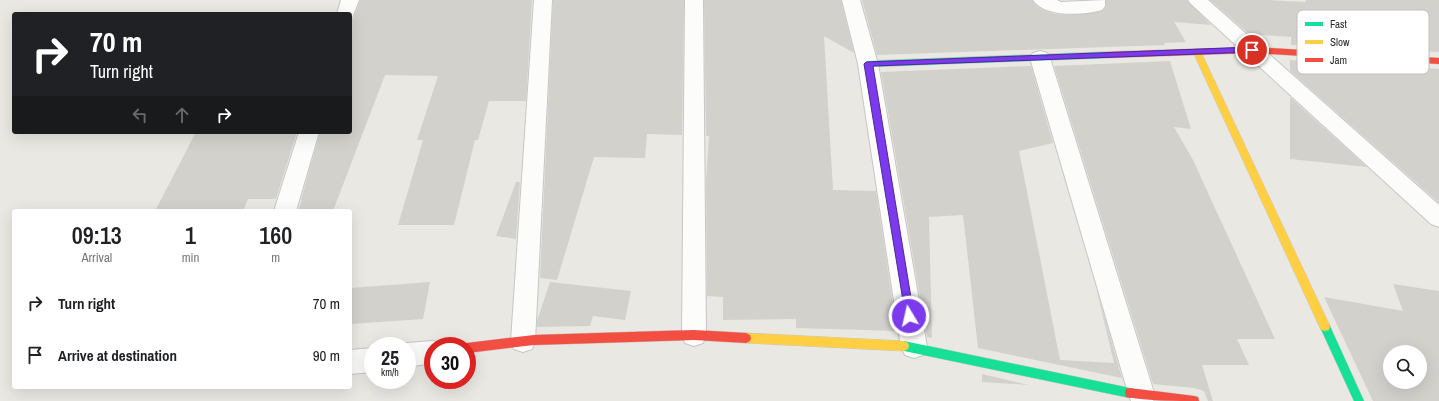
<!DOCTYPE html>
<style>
:root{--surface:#fff;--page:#f6f6f6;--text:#202124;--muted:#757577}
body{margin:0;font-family:"Archivo Narrow",sans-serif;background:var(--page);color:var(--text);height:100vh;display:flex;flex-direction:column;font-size:15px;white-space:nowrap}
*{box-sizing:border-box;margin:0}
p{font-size:13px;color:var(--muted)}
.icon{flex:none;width:22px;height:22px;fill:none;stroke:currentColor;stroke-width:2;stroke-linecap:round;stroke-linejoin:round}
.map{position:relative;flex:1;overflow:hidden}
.sheet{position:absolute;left:12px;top:209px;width:340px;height:180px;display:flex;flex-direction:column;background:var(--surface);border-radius:4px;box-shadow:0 4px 16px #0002}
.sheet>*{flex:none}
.guide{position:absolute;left:12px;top:12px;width:340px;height:122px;border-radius:4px;box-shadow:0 4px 16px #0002;background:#202124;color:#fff;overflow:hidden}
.buttons{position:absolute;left:1383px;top:345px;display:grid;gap:8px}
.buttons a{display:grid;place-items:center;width:44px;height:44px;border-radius:50%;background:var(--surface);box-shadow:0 4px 16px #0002;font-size:20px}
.speed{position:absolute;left:364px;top:337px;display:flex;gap:8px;font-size:20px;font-weight:700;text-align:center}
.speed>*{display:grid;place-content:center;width:52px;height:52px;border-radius:50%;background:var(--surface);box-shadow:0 4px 16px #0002;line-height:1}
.speed small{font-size:10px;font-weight:400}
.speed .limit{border:6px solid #d22;background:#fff;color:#111}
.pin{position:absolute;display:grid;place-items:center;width:34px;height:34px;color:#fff;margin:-17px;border:2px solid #fff;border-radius:50%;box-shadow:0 1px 4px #0007}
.me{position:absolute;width:44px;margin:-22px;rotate:351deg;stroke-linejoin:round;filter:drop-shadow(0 0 3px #0008)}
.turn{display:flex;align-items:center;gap:14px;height:84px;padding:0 12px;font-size:18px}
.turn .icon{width:52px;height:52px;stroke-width:2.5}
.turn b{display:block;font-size:28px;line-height:34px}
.lanes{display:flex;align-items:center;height:38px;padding:0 12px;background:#0003;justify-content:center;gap:20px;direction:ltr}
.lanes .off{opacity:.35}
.eta{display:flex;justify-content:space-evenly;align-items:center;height:68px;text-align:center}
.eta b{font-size:24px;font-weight:600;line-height:28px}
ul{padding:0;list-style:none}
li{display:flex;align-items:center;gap:12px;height:52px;padding:0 12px}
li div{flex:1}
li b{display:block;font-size:15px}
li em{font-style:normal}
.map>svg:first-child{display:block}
</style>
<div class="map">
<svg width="1439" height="401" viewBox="0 0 1439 401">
<rect width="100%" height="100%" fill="#eae8e2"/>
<path fill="#d3d1cc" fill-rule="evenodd" d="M 360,0 L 532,0 L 526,101 L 489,101 L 478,140 L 475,140 L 454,225 L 398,225 L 423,140 L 417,140 L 438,76 L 385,75 L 333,211 L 298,211 L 302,200 L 301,200 L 320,132 L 350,132 L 350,20 L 353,19 Z
M 553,0 L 684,0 L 682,135 L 647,134 L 645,158 L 594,157 L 557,280 L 540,278 Z
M 704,0 L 841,0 L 854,53 L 824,36 L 833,190 L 876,191 L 897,331 L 796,328 L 796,319 L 723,320 L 723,297 L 707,296 L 706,181 L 709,136 L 706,136 Z
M 862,0 L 1032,0 L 1038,7 L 1046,11 L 1055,14 L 1075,15 L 1102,11 L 1106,7 L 1106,0 L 1187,0 L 1211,25 L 1174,22 L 1186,42 L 1164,43 L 1165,45 L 877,55 Z
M 1210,0 L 1267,0 L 1306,2 L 1306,0 L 1439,0 L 1439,52 L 1291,45 L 1291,37 L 1249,34 Z
M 1290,60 L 1439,69 L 1439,203 L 1290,71 Z
M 1170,61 L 1191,129 L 1174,127 L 1193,160 L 1275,339 L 1237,339 L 1249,365 L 1202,365 L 1213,401 L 1208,401 L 1204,391 L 1194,388 L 1153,384 L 1054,66 Z
M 1031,66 L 1053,143 L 1019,151 L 1060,360 L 1114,363 L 1096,288 L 1122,378 L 978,348 L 963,215 L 929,217 L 932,338 L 927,337 L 881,72 Z
M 1290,97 L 1367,167 L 1290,159 Z
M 196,132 L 297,132 L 276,199 L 248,199 L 243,211 L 155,211 Z
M 516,182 L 520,182 L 516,239 L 496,236 Z
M 430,282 L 423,319 L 350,324 L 350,288 Z
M 550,282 L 631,291 L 625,320 L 593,316 L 590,326 L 537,327 L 537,321 Z
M 1393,284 L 1439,291 L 1439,401 L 1373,401 L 1324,297 L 1403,311 ZM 1390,352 L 1420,352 L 1420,382 L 1390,382 Z
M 982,374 L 1029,385 L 982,382 Z"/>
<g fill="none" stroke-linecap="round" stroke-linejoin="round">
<g stroke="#c7c6c7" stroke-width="2">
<path id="street" d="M 341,0 L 359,0 L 352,18 L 350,19 L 350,14 L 337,14 Z
M 534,0 L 552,0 L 535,341 L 532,349 L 523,352 L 514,349 L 511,341 Z
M 685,0 L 703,0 L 706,335 L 703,343 L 694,346 L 685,343 L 682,335 Z
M 842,0 L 860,0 L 878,64 L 927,347 L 923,355 L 914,358 L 905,355 L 901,347 L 858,64 Z
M 1033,0 L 1057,0 L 1061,2 L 1105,0 L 1105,6 L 1102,10 C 1084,15 1045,18 1033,0 Z
M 1188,0 L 1208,0 L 1439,205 L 1439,227 L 1431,224 L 1191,4 Z
M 1040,51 L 1047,53 L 1050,58 L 1155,396 L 1153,401 L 1131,401 L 1129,396 L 1030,58 L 1033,53 Z
M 299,132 L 319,132 L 296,211 L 274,211 Z
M 433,341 L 442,344 L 443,346 L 433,346 L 433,363 L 407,367 L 407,346 L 400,346 L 407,343 Z
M 373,348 L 373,372 L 350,374 L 350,350 Z"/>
</g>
<g stroke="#c7c6c7" stroke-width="1">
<path id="fast" d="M 1106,52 L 1110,55 L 1106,58 L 868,67 L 864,64 L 868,61 Z
M 1325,323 L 1329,324 L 1364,401 L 1354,401 L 1320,327 L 1321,324 Z
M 904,341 L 1130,388 L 1134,389 L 1135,393 L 1134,397 L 1130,398 L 904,351 L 900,349 L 899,346 L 900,343 Z"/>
</g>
<g stroke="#c7c6c7" stroke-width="1">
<path id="slow" d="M 1197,49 L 1201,52 L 1329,324 L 1330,327 L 1329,330 L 1325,331 L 1321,330 L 1193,52 Z
M 746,333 L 904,341 L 908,343 L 909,346 L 908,349 L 904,351 L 746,343 L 742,341 L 741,338 L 742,335 Z"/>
</g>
<g stroke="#c7c6c7" stroke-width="1">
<path id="jam" d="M 1252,47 L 1439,58 L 1439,64 L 1252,53 L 1106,58 L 1102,55 L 1106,52 Z
M 694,330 L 746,333 L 750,335 L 751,338 L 750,341 L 746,343 L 694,340 L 534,345 L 467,353 L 467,346 L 463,346 L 467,343 L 534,335 Z
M 1130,388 L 1194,396 L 1198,397 L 1199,401 C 1178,401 1147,401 1126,397 L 1125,393 L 1126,389 Z"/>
</g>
<use href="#street" fill="#fcfcfb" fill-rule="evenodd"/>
<use href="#fast" fill="#16e098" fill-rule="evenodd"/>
<use href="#slow" fill="#ffcf43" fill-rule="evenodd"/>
<use href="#jam" fill="#f24e42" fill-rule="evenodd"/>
</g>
<path fill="#7c3aed" stroke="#51269a" d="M 1252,47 L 1256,50 L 1252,52 L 873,66 L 914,316 L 913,319 L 909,320 L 906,319 L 864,64 L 866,62 Z"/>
<rect x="1297" y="10" width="132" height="64" rx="6" fill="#fff" stroke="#c0c0c0" stroke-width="1"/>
<rect x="1305" y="22" width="18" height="4" fill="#16e098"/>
<rect x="1305" y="40" width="18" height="4" fill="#ffcf43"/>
<rect x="1305" y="58" width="18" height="4" fill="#f24e42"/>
<g font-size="11" fill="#2c2c2c">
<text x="1330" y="28">Fast</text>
<text x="1330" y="46">Slow</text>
<text x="1330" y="64">Jam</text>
</g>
</svg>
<div class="buttons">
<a><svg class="icon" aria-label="search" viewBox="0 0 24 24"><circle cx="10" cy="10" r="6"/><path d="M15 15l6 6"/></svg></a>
</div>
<div class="speed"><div>25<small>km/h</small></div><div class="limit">30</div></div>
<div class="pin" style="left:1252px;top:50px;background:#d93025"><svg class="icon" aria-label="arrive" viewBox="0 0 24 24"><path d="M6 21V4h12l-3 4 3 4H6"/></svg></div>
<svg class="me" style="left:909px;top:316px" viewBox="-20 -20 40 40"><circle r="17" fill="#7c3aed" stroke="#fff" stroke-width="3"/><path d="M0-11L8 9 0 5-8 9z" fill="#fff"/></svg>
<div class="guide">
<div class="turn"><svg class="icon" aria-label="right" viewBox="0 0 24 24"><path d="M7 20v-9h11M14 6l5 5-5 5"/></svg><div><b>70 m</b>Turn right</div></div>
<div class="lanes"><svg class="icon off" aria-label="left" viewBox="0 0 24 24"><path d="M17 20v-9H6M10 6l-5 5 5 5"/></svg><svg class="icon off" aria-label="ahead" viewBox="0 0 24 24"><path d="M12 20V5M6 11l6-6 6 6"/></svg><svg class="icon" aria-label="right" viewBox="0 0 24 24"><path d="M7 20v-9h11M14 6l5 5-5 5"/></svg></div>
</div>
<section class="sheet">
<div class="eta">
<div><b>09:13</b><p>Arrival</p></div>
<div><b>1</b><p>min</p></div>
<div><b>160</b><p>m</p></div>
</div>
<ul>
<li><svg class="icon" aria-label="right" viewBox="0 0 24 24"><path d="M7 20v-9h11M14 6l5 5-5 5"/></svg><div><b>Turn right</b></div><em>70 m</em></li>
<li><svg class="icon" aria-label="arrive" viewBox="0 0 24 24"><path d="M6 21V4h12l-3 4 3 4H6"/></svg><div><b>Arrive at destination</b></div><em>90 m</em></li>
</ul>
</section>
</div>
